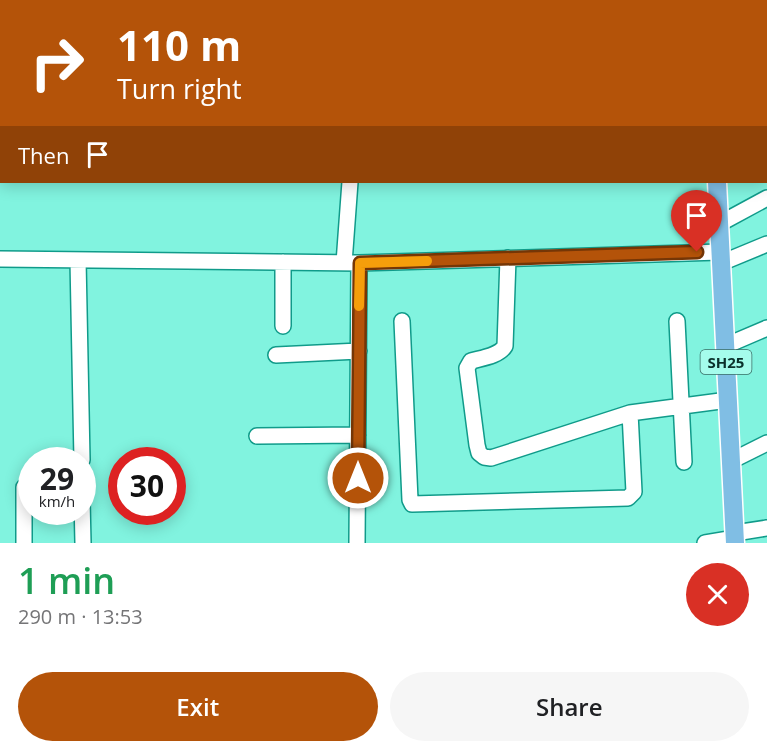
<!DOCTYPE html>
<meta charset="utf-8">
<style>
:root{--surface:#fff;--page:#f6f6f6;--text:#202124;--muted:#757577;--accent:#b45309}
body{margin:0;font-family:"Open Sans",sans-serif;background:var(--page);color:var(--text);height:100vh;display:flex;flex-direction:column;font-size:22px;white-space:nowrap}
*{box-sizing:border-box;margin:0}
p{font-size:20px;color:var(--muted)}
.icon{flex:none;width:33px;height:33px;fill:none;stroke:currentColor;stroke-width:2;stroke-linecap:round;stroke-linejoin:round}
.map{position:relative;height:543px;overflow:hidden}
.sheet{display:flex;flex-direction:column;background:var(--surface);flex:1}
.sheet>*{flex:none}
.hud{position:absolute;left:0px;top:0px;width:768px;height:183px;box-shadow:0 3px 15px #0003;background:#b45309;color:#fff;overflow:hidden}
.speed{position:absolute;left:18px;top:447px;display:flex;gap:12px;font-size:30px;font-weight:700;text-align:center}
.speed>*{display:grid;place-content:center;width:78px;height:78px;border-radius:50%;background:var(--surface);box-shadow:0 3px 15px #0003;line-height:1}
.speed small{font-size:15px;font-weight:400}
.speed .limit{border:9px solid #d22;background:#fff;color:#111}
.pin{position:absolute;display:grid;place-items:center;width:51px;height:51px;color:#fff;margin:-62px -26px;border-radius:50% 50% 50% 0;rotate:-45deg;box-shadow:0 0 6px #0007}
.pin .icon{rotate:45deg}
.me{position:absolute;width:66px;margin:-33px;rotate:0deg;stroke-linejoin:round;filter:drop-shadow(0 0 4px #0008)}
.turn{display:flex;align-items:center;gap:21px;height:126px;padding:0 18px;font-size:27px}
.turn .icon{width:78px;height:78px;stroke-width:2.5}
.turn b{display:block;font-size:42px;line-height:51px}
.then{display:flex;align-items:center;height:57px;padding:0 18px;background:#0003;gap:12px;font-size:22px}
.round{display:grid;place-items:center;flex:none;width:63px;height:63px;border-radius:32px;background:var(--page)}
.summary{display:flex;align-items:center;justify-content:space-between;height:102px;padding:0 18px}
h1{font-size:36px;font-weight:600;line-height:45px;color:#1e9e55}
.cta{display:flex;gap:12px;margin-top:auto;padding:12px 18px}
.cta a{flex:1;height:69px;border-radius:36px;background:var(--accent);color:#fff;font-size:24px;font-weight:600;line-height:69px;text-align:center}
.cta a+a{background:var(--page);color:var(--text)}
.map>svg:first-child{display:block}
</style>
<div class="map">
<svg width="767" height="543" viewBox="0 0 767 543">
<rect width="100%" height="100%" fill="#81f3df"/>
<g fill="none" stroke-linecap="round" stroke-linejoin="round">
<g stroke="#109b8a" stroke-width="18">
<path id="minor" d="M 74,0 L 108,2
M 15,2 L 16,0
M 62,2 L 62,0
M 271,2 L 271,0
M 285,2 L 288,0
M 361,2 L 361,0
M 0,29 L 2,25
M 766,36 L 767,35
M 0,109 L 2,106
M 719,224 L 767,198
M 508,258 L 505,346 C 499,356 482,358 471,361 L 467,368 L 477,445 L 479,453 L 484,457 L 491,458 L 630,413 L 728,400
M 0,259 L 359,263
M 78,260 L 82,460
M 283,262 L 283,326
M 344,263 L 350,182
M 721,263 L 767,244
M 402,321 L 410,500 L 412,504 L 628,498 L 634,492 L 630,413
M 677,321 L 684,462
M 725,346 L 767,328
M 276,355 L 359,351
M 257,436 L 358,435
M 731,461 L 767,443
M 24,487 L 24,543
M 82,500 L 83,543
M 735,533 L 767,528
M 357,543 L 359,263 L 720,252
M 705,543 L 735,538"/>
</g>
<g stroke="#fff" stroke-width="21">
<path id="major" d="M 711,0 L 711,2
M 717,182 L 735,543"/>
</g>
<use href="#minor" stroke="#fff" stroke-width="15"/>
<use href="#major" stroke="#80bee4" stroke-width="18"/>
</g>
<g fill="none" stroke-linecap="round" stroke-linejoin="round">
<g stroke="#753606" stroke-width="15">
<path id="route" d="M 358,478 L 360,263 L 697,252"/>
</g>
<use href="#route" stroke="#b45309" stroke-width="10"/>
<path stroke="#f59e0b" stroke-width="10" d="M 359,306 L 360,263 L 427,261"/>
</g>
<g text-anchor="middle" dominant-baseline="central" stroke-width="4.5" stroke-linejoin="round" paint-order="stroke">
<rect fill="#a5fcec" stroke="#396e66" stroke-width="1.5" x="700.5" y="350" width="51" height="24" rx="4.5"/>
<g font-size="15" font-weight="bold" fill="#0b312c">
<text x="726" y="362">SH25</text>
</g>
</g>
</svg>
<div class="speed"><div>29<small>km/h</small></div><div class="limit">30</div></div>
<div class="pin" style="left:697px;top:252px;background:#d93025"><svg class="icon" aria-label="arrive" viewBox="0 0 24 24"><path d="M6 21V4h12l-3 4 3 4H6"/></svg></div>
<svg class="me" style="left:358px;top:478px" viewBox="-20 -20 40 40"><circle r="17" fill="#b45309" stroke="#fff" stroke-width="3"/><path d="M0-11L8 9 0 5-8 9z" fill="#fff"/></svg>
<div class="hud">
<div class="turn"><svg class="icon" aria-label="right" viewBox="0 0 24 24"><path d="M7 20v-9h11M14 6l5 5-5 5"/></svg><div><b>110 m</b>Turn right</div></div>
<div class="then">Then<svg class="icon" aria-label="arrive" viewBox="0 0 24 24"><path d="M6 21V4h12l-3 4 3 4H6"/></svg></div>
</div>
</div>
<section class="sheet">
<div class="summary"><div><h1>1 min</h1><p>290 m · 13:53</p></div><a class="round" style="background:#d93025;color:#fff"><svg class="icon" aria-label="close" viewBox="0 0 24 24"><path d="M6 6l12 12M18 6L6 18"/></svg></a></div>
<div class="cta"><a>Exit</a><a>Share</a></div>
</section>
